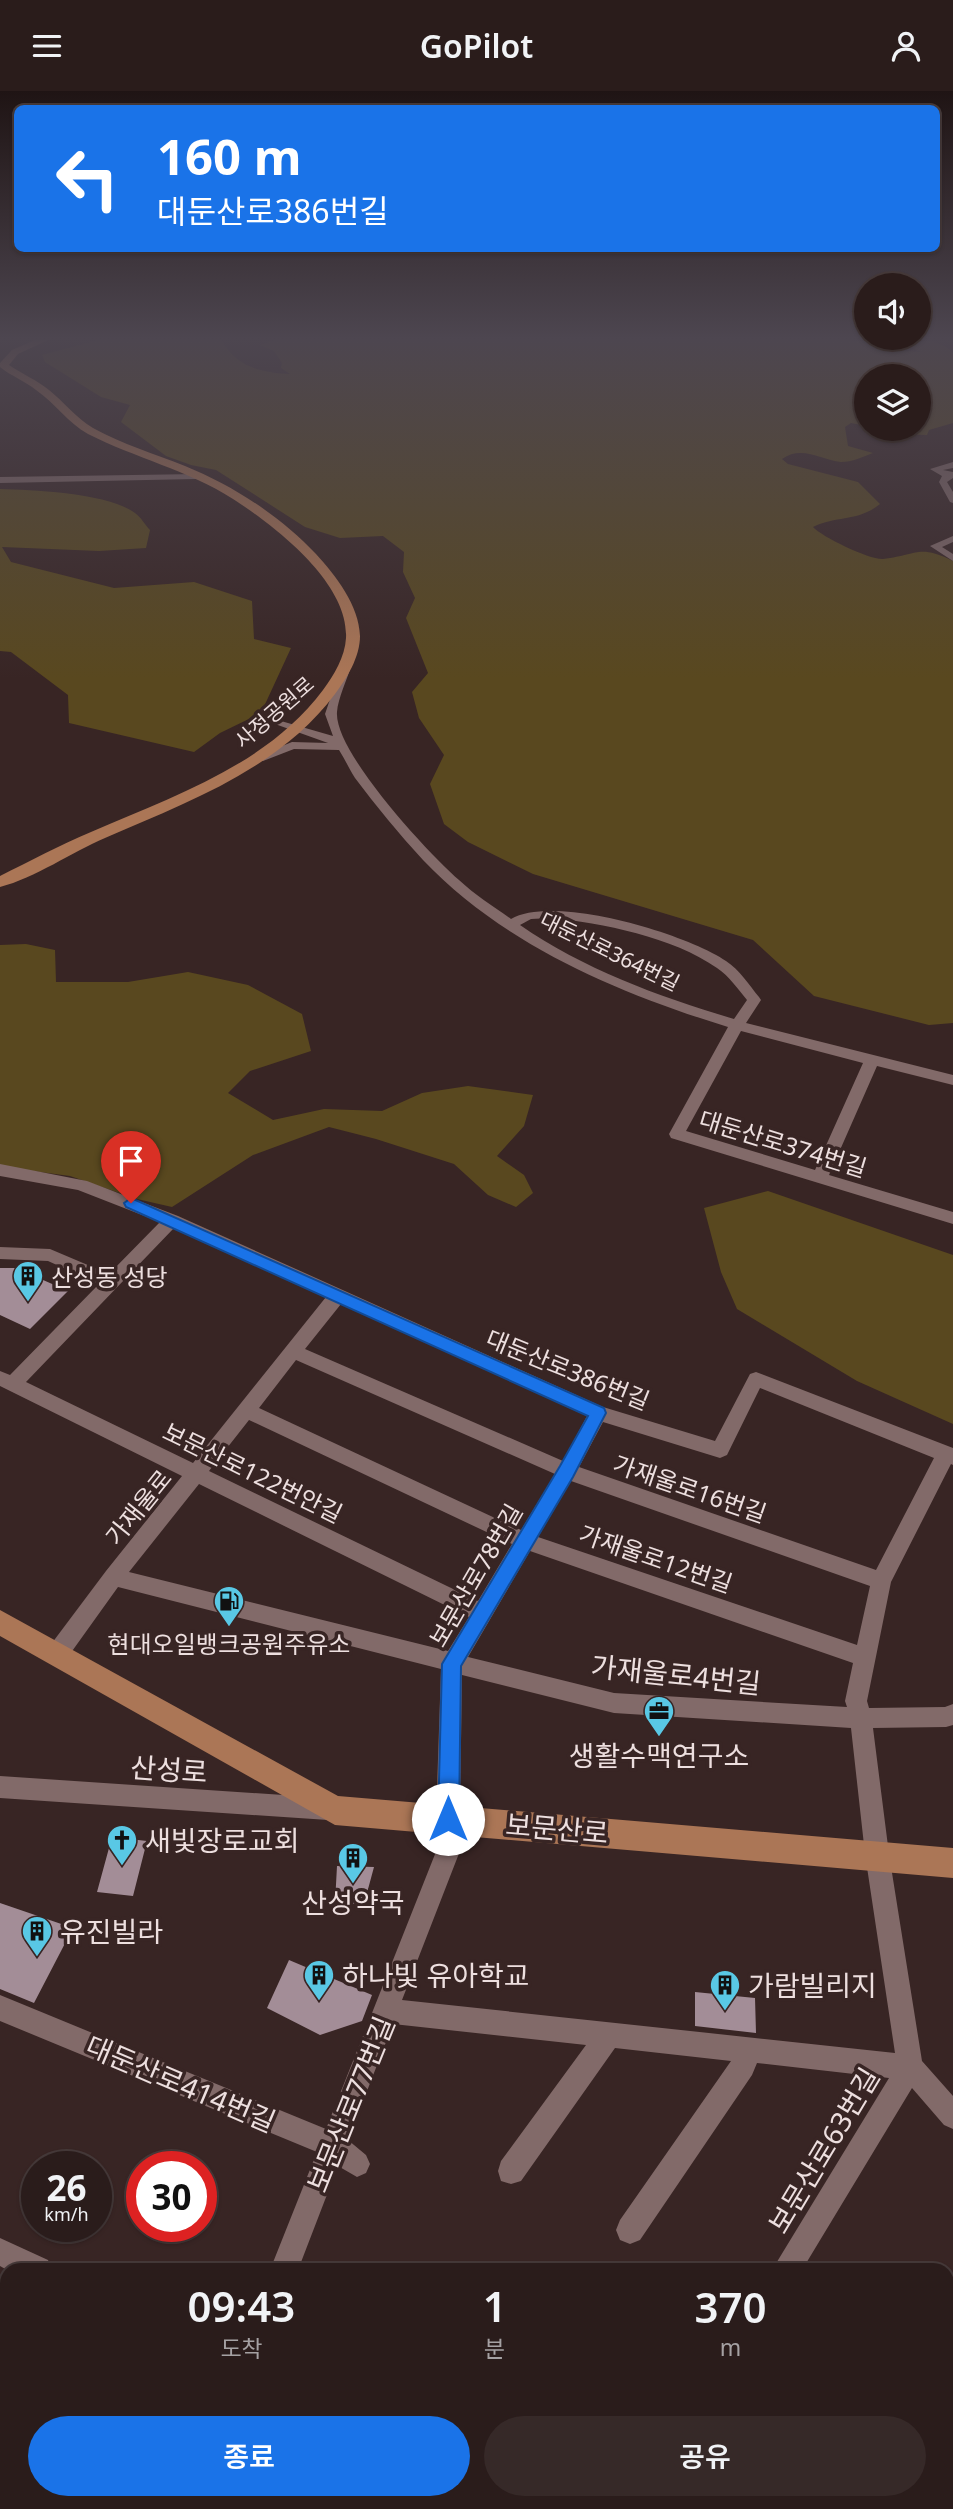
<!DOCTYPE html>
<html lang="ko">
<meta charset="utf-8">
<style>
:root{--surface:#2a1c1b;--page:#362928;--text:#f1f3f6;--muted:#a5a1a3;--line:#463a3a;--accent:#1a73e8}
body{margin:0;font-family:"Noto Sans","Noto Sans KR",sans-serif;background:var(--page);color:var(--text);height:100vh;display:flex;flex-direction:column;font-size:26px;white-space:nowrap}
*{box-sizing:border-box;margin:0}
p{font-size:23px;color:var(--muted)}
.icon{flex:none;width:38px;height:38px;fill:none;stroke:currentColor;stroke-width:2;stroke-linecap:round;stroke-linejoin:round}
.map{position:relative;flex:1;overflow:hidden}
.sheet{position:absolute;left:0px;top:2172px;width:954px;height:247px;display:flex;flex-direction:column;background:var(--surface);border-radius:21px 21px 0 0;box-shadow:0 2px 5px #0004,0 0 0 2px var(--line)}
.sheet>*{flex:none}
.top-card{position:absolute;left:14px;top:14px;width:926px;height:147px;border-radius:10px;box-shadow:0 2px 5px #0004,0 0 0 2px var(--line);background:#1a73e8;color:#fff;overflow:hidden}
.controls{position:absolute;left:854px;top:182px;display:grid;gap:14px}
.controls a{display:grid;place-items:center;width:77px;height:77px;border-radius:50%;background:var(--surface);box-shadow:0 2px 5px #0004,0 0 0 2px var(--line);font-size:35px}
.speed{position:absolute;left:21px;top:2060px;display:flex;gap:14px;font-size:35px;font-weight:700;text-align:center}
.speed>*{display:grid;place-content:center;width:91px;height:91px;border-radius:50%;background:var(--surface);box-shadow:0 2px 5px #0004,0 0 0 2px var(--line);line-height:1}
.speed small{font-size:18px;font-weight:400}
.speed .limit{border:10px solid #d22;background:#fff;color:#111}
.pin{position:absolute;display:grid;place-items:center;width:60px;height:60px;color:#fff;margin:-72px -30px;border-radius:50% 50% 50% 0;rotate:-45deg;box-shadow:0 0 7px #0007}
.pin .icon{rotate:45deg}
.me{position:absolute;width:77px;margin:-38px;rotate:0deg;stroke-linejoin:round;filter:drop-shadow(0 0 5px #0008)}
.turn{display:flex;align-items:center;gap:24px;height:147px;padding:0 28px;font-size:32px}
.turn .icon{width:91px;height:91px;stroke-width:2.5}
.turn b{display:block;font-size:49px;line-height:60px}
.eta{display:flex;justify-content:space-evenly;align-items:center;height:119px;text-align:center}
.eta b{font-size:42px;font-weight:600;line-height:49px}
.action{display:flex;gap:14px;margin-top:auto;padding:14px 28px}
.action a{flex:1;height:80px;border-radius:42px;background:var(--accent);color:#fff;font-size:28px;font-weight:600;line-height:80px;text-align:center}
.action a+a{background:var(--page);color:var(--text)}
header{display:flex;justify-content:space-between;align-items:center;height:91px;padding:0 28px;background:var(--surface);font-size:32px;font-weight:600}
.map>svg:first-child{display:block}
</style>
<header><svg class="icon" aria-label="menu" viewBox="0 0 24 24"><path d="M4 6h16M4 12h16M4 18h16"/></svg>GoPilot<svg class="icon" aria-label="person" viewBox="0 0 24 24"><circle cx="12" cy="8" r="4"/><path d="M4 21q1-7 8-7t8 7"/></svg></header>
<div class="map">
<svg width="953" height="2418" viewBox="0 0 953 2418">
<rect width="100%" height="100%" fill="#382524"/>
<path fill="#59481f" d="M 98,249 L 222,249 C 235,276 263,282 290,283 L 281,277 L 282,272 L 274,260 L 260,254 L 275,249 L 850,249 L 903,260 L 921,261 L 900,251 C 918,249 941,247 953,262 L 953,332 L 929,339 L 927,344 L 899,343 L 880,338 L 919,338 L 919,285 L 866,285 L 866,335 L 851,332 L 845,336 L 848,355 L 873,362 C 863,366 852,371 841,371 C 821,369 802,354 782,368 L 788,373 L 858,391 L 880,413 C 858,431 838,424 813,436 C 822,446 870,469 883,468 C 918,464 918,453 953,470 L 953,932 L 929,934 L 814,905 L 753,849 L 533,783 L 468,751 L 444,733 L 430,693 L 444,664 L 419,627 L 412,601 L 428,582 L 406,527 L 415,507 L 403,481 L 404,461 L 383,445 L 340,447 L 305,436 L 216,379 L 191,374 L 166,365 L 121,331 L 130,314 L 101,306 L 45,271 L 42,264 Z
M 0,398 C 33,399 109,402 135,422 C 141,426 145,434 150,439 L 146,457 L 99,460 L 2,456 L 11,471 L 114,497 L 194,491 L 252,510 L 254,548 L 291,557 L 261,622 L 220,642 L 194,661 L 69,632 L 68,604 L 11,561 L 0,560 Z
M 26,853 L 55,859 L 56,891 L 128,891 L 188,881 L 248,894 L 302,923 L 311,960 L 250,980 L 228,1002 L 273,1029 L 324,1018 L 382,1020 L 422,1002 L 468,995 L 533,1004 L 524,1035 L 497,1065 L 524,1084 L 533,1102 L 516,1116 L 488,1104 L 454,1073 L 376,1048 L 329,1036 L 253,1064 L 172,1116 L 137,1108 L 70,1085 L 3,1076 L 0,1074 L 0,854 Z
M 768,1100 L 953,1164 L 953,1333 L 857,1290 L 737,1218 L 721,1181 L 704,1117 Z"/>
<path fill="#a38d97" d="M 0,1177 L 16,1177 L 68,1200 L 30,1238 L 0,1224 Z
M 112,1746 L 147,1750 L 133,1805 L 97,1801 Z
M 337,1775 L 374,1776 L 364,1813 L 335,1812 Z
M 0,1812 L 73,1837 L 34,1912 L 0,1898 Z
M 289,1869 L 372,1904 L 362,1930 L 320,1944 L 267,1917 Z
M 695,1901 L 755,1907 L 756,1942 L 695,1935 Z"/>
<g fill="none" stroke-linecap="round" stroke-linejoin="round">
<path fill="#826a69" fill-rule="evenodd" d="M 953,371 L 953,377 L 943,379 L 953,381 L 953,387 L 947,391 L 953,401 L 953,412 L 950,411 L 939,391 L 942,385 L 930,378 Z
M 199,383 L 196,388 L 0,392 L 0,386 Z
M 953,445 L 953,451 L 942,456 L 953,463 L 953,470 L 930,455 Z
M 342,573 L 351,575 C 347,589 338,607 337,621 C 334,661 429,763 459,789 C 475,804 493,815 511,828 C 555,803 686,843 726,870 C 740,879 749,894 759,906 L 761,909 L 746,932 L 953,984 L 953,994 L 877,975 L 829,1084 L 953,1121 L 953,1133 L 671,1047 L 669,1043 L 728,936 C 618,902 504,854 423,769 C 399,743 376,715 355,687 C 349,678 345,668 339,659 L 294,658 L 263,670 L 255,670 L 255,666 L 292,651 L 328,652 L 275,633 L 281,630 L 333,645 L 325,623 ZM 550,827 C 602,832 673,846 717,877 C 729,885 738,898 747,909 L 734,928 C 660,906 583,878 520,834 L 531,828 ZM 741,940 L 863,972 L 815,1079 L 686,1040 Z
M 0,1073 L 87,1090 L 178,1125 L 603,1316 L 715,1350 L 750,1283 L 756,1281 L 953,1357 L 953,1374 L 951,1373 L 891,1491 L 867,1610 L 869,1617 L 945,1616 L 953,1613 L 953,1634 L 946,1636 L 873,1637 L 889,1763 L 922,1970 L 953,2005 L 953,2038 L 944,2034 L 912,1997 L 802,2179 L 772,2179 L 889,1987 L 757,1972 L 752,1984 L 640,2149 L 630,2153 L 620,2149 L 616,2139 L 620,2129 L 731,1970 L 615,1957 L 521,2090 L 511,2093 L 501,2090 L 498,2080 L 501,2070 L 586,1954 L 393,1933 L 348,2049 L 366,2064 L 370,2073 L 366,2082 L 357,2086 L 338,2075 L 298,2179 L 270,2179 L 317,2061 L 0,1930 L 0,1904 L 326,2038 L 445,1738 L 440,1736 L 436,1728 L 441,1578 L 118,1496 L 65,1570 L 57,1573 L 49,1570 L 46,1563 L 49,1556 L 106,1480 L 182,1385 L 0,1295 L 0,1280 L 10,1284 L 99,1193 L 48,1170 L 0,1168 L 0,1156 L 50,1158 L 109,1183 L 160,1131 L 78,1099 L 0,1085 ZM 174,1137 L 326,1206 L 193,1372 L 26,1291 ZM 341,1213 L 587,1325 L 563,1370 L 305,1258 ZM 296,1269 L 555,1383 L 521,1439 L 259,1317 ZM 760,1297 L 934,1367 L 876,1479 L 579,1376 L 603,1331 L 720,1367 L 727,1364 ZM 249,1329 L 512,1453 L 478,1510 L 209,1380 ZM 571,1390 L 870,1495 L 857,1554 L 538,1446 ZM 199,1393 L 469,1526 L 448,1560 L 129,1481 ZM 530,1460 L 853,1572 L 845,1610 L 847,1616 L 614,1602 L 468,1566 ZM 462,1584 L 614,1622 L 851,1637 L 865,1763 L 895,1962 L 402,1909 L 472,1729 L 468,1721 L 460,1718 Z
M 0,1685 L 328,1707 L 336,1710 L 339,1718 L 336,1726 L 328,1729 L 0,1707 Z
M 0,2147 L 48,2169 L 52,2179 L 7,2179 L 0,2175 Z
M 180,2412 L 210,2412 L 208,2418 L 178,2418 Z
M 413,2412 L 449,2412 L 451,2418 L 415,2418 Z"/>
<path fill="#ab7656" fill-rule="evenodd" d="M 35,249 L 48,249 L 18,263 L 9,274 C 22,283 37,289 49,299 C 64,311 76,327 93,337 C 122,353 155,363 185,375 C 234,395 280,425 316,463 C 336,485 359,514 360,545 C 360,566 347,587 335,603 C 279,678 188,711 105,747 C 72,761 35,787 0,796 L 0,785 C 30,770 60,754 91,741 C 173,705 266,675 323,599 C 334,584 345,566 346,547 C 349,492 275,435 233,408 C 188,379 135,367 88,343 C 68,332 55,312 36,299 C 25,290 11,285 0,276 L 0,272 L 12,259 Z
M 0,1519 L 338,1705 L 953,1757 L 953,1787 L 335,1734 L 0,1545 Z"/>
</g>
<linearGradient id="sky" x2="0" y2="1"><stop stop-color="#1f1414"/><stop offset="0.42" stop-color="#4d4650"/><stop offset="1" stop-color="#4d4650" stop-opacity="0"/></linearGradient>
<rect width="953" height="588" fill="url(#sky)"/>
<path fill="#1a73e8" stroke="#114b97" stroke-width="2" d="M 131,1107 L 604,1317 L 606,1322 L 573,1386 L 461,1575 L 459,1728 L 456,1735 L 448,1738 L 441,1735 L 438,1728 L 442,1573 L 560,1375 L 588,1325 L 126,1116 L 124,1112 Z"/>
<defs>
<g id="building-pin" transform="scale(1.575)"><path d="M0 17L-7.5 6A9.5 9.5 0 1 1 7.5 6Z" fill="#59c8e5" stroke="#382524"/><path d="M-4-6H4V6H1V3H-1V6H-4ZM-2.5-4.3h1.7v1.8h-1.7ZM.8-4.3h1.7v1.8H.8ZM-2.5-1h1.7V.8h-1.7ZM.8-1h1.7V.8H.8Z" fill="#111"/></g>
<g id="fuel-pin" transform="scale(1.575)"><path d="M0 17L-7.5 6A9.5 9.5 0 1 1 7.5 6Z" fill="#59c8e5" stroke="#382524"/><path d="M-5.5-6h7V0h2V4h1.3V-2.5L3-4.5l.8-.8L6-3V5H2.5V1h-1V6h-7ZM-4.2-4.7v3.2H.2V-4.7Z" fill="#111"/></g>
<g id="office-pin" transform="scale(1.575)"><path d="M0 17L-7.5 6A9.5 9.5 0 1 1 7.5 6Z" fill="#59c8e5" stroke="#382524"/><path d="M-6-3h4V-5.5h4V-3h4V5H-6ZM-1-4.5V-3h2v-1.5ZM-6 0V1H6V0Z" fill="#111"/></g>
<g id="church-pin" transform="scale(1.575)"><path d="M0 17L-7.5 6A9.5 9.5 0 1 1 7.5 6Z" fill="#59c8e5" stroke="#382524"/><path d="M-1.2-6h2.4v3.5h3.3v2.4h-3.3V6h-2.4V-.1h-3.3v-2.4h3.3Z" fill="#111"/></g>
</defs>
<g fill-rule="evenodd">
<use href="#building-pin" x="28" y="1185"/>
<use href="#fuel-pin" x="229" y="1510"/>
<use href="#office-pin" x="659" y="1620"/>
<use href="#church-pin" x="122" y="1749"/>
<use href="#building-pin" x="353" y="1767"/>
<use href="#building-pin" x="37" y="1840"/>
<use href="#building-pin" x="319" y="1884"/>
<use href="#building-pin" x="725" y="1894"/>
</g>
<g text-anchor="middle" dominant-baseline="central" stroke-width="7" stroke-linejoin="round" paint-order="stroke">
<g font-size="21" fill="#eddfdf" stroke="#382524">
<text transform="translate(274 621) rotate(-41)">사정공원로</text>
<text transform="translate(610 860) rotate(26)">대둔산로364번길</text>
</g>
<g font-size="24" fill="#eddfdf" stroke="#382524">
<text transform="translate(783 1052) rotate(17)">대둔산로374번길</text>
<text transform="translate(568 1278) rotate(22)">대둔산로386번길</text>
<text transform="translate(253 1381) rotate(26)">보문산로122번안길</text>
<text transform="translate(690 1397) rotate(19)">가재울로16번길</text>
<text transform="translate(138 1416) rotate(-51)">가재울로</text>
<text transform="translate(656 1467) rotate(19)">가재울로12번길</text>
<text transform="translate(475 1484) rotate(-60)">보문산로78번길</text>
</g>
<g font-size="24" fill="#eddfdf" stroke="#382524" text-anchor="start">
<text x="51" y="1185">산성동 성당</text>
<text x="229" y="1552" text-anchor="middle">현대오일뱅크공원주유소</text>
</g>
<g font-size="28" fill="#eddfdf" stroke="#382524">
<text transform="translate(676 1583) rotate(6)">가재울로4번길</text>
<text transform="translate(169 1678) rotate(4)">산성로</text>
<text transform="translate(557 1737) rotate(5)">보문산로</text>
<text transform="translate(181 1992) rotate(23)">대둔산로414번길</text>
<text transform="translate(350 2013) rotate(-68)">보문산로77번길</text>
<text transform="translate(823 2059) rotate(-59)">보문산로63번길</text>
</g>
<g font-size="28" fill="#eddfdf" stroke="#382524" text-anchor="start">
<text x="659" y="1664" text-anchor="middle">생활수맥연구소</text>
<text x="145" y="1749">새빛장로교회</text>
<text x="353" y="1811" text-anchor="middle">산성약국</text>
<text x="60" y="1840">유진빌라</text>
<text x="342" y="1884">하나빛 유아학교</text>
<text x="748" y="1894">가람빌리지</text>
</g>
</g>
</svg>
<div class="controls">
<a><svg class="icon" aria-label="sound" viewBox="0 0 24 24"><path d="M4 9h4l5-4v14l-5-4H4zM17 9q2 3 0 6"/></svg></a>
<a><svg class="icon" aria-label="layers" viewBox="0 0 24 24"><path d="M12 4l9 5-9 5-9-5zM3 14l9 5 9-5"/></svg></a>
</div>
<div class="speed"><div>26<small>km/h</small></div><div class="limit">30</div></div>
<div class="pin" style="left:131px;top:1112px;background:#d93025"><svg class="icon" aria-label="arrive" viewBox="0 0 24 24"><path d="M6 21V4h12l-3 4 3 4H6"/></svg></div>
<svg class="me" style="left:448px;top:1728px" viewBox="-20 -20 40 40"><circle r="19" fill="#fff"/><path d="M0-13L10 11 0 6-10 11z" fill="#1a73e8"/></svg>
<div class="top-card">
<div class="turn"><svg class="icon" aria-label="left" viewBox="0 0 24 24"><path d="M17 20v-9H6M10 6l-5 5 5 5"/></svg><div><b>160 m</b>대둔산로386번길</div></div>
</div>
<section class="sheet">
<div class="eta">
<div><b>09:43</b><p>도착</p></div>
<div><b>1</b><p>분</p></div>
<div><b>370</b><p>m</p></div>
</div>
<div class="action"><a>종료</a><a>공유</a></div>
</section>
</div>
